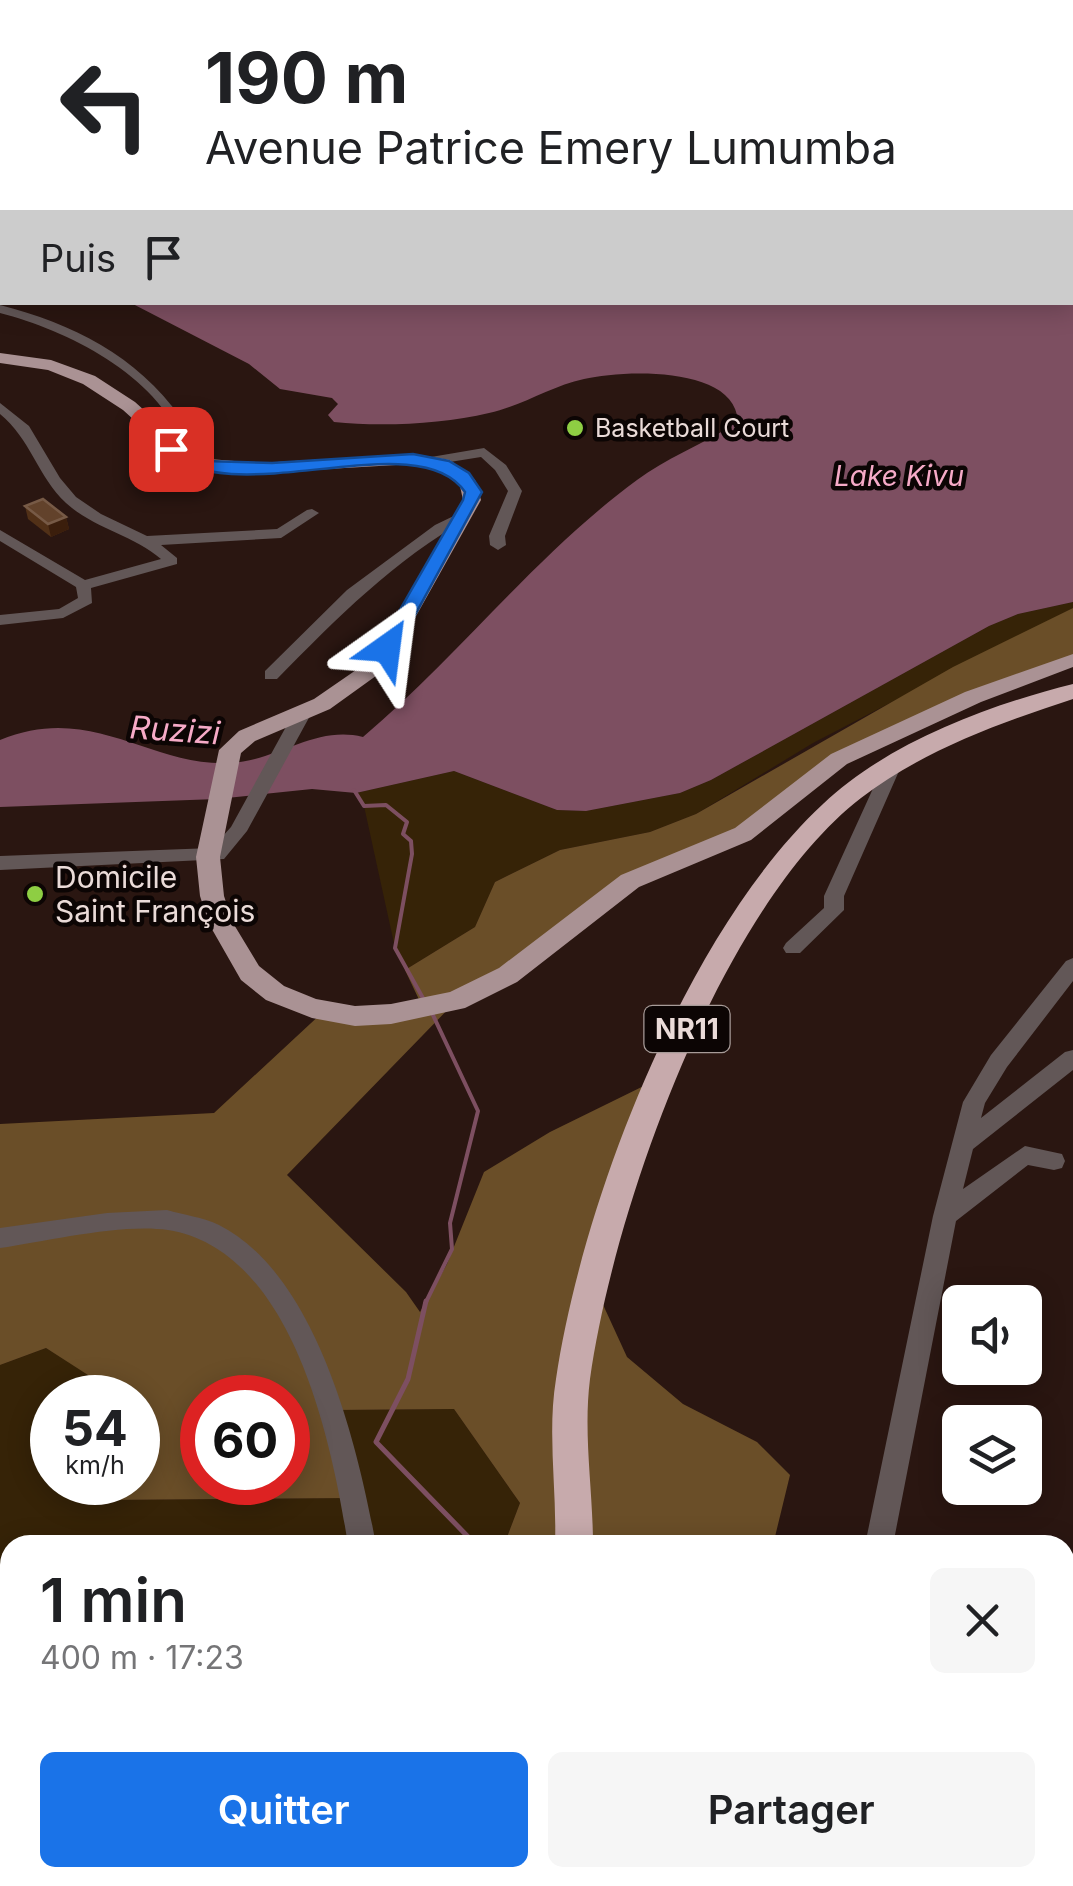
<!DOCTYPE html>
<html lang="fr">
<meta charset="utf-8">
<style>
:root{--surface:#fff;--page:#f6f6f6;--text:#202124;--muted:#757577;--accent:#1a73e8}
body{margin:0;font-family:Inter,sans-serif;background:var(--page);color:var(--text);height:100vh;display:flex;flex-direction:column;font-size:38px;white-space:nowrap}
*{box-sizing:border-box;margin:0}
p{font-size:32px;color:var(--muted)}
.icon{flex:none;width:55px;height:55px;fill:none;stroke:currentColor;stroke-width:2;stroke-linecap:round;stroke-linejoin:round}
.map{position:relative;flex:1;overflow:hidden}
.panel{position:absolute;left:0px;top:1535px;width:1075px;height:352px;display:flex;flex-direction:column;background:var(--surface);border-radius:30px 30px 0 0;box-shadow:0 5px 25px #0003}
.panel>*{flex:none}
.banner{position:absolute;left:0px;top:0px;width:1075px;height:305px;box-shadow:0 5px 25px #0003;background:#fff;color:var(--text);overflow:hidden}
.controls{position:absolute;left:942px;top:1285px;display:grid;gap:20px}
.controls a{display:grid;place-items:center;width:100px;height:100px;border-radius:15px;background:var(--surface);box-shadow:0 5px 25px #0003;font-size:50px}
.speed{position:absolute;left:30px;top:1375px;display:flex;gap:20px;font-size:50px;font-weight:700;text-align:center}
.speed>*{display:grid;place-content:center;width:130px;height:130px;border-radius:50%;background:var(--surface);box-shadow:0 5px 25px #0003;line-height:1}
.speed small{font-size:25px;font-weight:400}
.speed .limit{border:15px solid #d22;background:#fff;color:#111}
.pin{position:absolute;display:grid;place-items:center;width:85px;height:85px;color:#fff;margin:-42px;border-radius:20px;box-shadow:0 5px 15px #0006}
.me{position:absolute;width:110px;margin:-55px;rotate:31deg;stroke-linejoin:round;filter:drop-shadow(0 0 8px #0008)}
.turn{display:flex;align-items:center;gap:35px;height:210px;padding:0 40px;font-size:45px}
.turn .icon{width:130px;height:130px;stroke-width:2.5}
.turn b{display:block;font-size:70px;line-height:85px}
.then{display:flex;align-items:center;height:95px;padding:0 40px;background:#0003;gap:20px;font-size:38px}
.round{display:grid;place-items:center;flex:none;width:105px;height:105px;border-radius:15px;background:var(--page)}
.head{display:flex;align-items:center;justify-content:space-between;height:170px;padding:0 40px}
h1{font-size:60px;font-weight:600;line-height:75px}
.cta{display:flex;gap:20px;margin-top:auto;padding:20px 40px}
.cta a{flex:1;height:115px;border-radius:15px;background:var(--accent);color:#fff;font-size:40px;font-weight:600;line-height:115px;text-align:center}
.cta a+a{background:var(--page);color:var(--text)}
.map>svg:first-child{display:block}
</style>
<div class="map">
<svg width="1073" height="1886" viewBox="0 0 1073 1886">
<rect width="100%" height="100%" fill="#2a1611"/>
<path fill="#362307" d="M 1073,602 L 1073,608 L 813,743 L 696,814 L 650,832 L 560,850 L 495,882 L 475,927 L 405,970 L 395,948 L 364,806 L 356,793 L 454,771 L 557,810 L 586,811 L 680,793 L 711,780 L 989,626 L 1018,614 Z
M 46,1348 L 103,1384 L 103,1397 L 52,1398 L 52,1482 L 106,1483 L 107,1500 L 355,1498 L 334,1410 L 454,1409 L 520,1503 L 504,1545 L 10,1545 L 10,1868 L 0,1871 L 0,1365 Z"/>
<path fill="#6a4e28" fill-rule="evenodd" d="M 1073,608 L 1073,660 L 873,742 L 768,812 L 655,870 L 456,1001 L 287,1175 L 406,1292 L 420,1312 L 447,1264 L 484,1172 L 550,1132 L 664,1076 L 594,1285 L 627,1357 L 683,1404 L 757,1442 L 790,1475 L 773,1545 L 504,1545 L 520,1503 L 454,1409 L 335,1410 L 356,1498 L 106,1500 L 106,1483 L 138,1482 L 138,1398 L 103,1397 L 102,1384 L 46,1348 L 0,1365 L 0,1124 L 214,1113 L 324,1011 L 423,1008 L 405,970 L 475,927 L 495,882 L 560,850 L 650,832 L 696,814 L 953,667 ZM 202,1398 L 288,1398 L 288,1482 L 202,1482 Z"/>
<path fill="#7d4f61" d="M 0,0 L 1073,0 L 1073,82 L 1072,2 L 2,2 L 2,34 Z
M 1073,154 L 1073,602 L 1018,614 L 989,626 L 711,780 L 680,793 L 586,811 L 557,810 L 454,771 L 356,793 L 312,789 L 217,799 L 0,807 L 0,740 C 92,702 149,767 230,763 C 277,761 315,725 363,737 C 459,656 535,555 637,480 C 665,459 700,445 730,427 L 737,415 C 727,366 622,370 584,379 C 551,386 522,406 489,413 C 442,424 382,427 334,422 L 328,415 L 338,404 L 332,398 L 280,389 L 249,364 L 131,303 L 1072,302 Z"/>
<g fill="none" stroke-linecap="round" stroke-linejoin="round">
<path stroke="#7d4f61" stroke-width="4" d="M 354,790 L 364,806 L 386,805 L 407,822 L 403,834 L 411,841 L 412,854 L 395,948 L 424,1000
M 425,1304 L 452,1249 L 450,1223 L 478,1111 L 432,1013"/>
<path stroke="#7d4f61" stroke-width="5" d="M 426,1301 L 408,1379 L 376,1442 L 476,1545
M 384,1878 L 388,1886"/>
<path fill="#625757" fill-rule="evenodd" d="M 0,65 L 2,65 L 2,71 L 0,71 Z
M 0,305 C 73,324 136,355 181,418 C 192,433 204,447 197,466 L 187,466 C 185,459 186,451 183,444 C 157,375 67,330 0,313 Z
M 0,403 L 29,426 L 60,478 L 76,497 L 101,514 L 147,536 L 277,529 L 307,510 L 312,509 L 319,513 L 281,538 L 161,545 L 177,558 L 177,564 L 91,588 L 92,603 L 63,618 L 0,625 L 0,615 L 59,609 L 78,598 L 76,587 L 0,541 L 0,530 L 85,580 L 161,559 C 133,535 93,528 66,503 C 38,477 30,438 0,414 Z
M 484,448 L 506,465 L 522,491 L 505,536 L 506,545 L 498,550 L 490,545 L 489,536 L 508,491 L 495,470 L 481,457 L 431,465 L 424,461 L 431,457 Z
M 464,511 L 471,515 L 469,518 C 395,559 336,619 277,679 L 265,679 L 265,671 L 347,590 L 435,525 Z
M 302,709 L 311,714 L 247,831 L 224,859 L 0,870 L 0,856 L 212,848 L 231,827 L 293,714 Z
M 890,765 L 899,771 L 844,896 L 844,910 L 800,953 L 786,953 L 783,948 L 786,943 L 824,908 L 824,896 L 881,771 Z
M 1073,958 L 1073,981 L 1007,1067 L 985,1103 L 981,1118 L 1065,1052 L 1073,1050 L 1073,1070 L 973,1149 L 963,1189 L 1025,1146 L 1062,1154 L 1065,1161 L 1062,1168 L 1054,1170 L 1028,1165 L 956,1221 L 893,1545 L 865,1545 L 933,1216 L 963,1102 L 991,1055 L 1066,961 Z
M 167,1210 C 183,1215 203,1217 219,1225 C 317,1274 358,1446 376,1545 L 348,1545 C 332,1442 293,1250 168,1230 C 123,1223 47,1241 0,1248 L 0,1228 L 107,1213 Z
M 1065,1866 L 1073,1872 L 1073,1886 L 1045,1886 L 1042,1878 L 1065,1878 Z
M 305,1878 L 335,1878 L 336,1886 L 304,1886 Z
M 413,1878 L 443,1878 L 445,1886 L 413,1886 Z
M 773,1878 L 851,1878 L 855,1886 L 776,1886 Z"/>
<path fill="#aa9294" fill-rule="evenodd" d="M 0,353 L 51,360 L 95,376 L 135,402 L 197,458 L 260,463 L 413,454 L 450,460 L 475,480 L 481,500 L 387,668 L 330,709 L 255,741 L 241,753 L 220,857 L 224,896 L 233,923 L 259,966 L 284,986 L 316,999 L 355,1006 L 391,1004 L 450,992 L 499,968 L 621,875 L 735,828 L 831,754 L 965,692 L 1073,654 L 1073,667 L 981,702 L 847,764 L 751,840 L 639,887 L 517,982 L 465,1008 L 391,1024 L 355,1026 L 312,1018 L 266,1000 L 241,980 L 209,924 L 200,896 L 196,857 L 219,750 L 239,731 L 314,699 L 372,659 L 463,500 L 460,486 L 438,469 L 413,464 L 260,473 L 186,467 L 123,410 L 83,384 L 48,370 L 0,363 Z"/>
<path fill="#c7aaac" fill-rule="evenodd" d="M 1073,684 L 1073,699 C 1000,723 922,751 861,798 C 721,906 614,1207 590,1379 C 583,1434 593,1490 593,1545 L 555,1545 C 557,1490 547,1434 556,1379 C 583,1198 687,930 823,804 C 887,743 989,705 1073,684 Z
M 333,1878 L 381,1878 L 378,1886 L 330,1886 Z"/>
</g>
<path fill="#513017" d="M 25,506 L 66,517 L 69,529 L 51,537 L 28,519 Z"/>
<path fill="#3b1e0c" d="M 66,517 L 69,529 L 51,537 L 48,524 Z"/>
<path fill="#62422b" stroke="#775a46" stroke-width="2.5" d="M 43,499 L 66,517 L 48,524 L 25,506 Z"/>
<path fill="#1a73e8" stroke="#114b97" stroke-width="2.5" d="M 171,444 L 206,461 L 272,463 L 413,454 L 449,461 L 469,473 L 482,492 L 397,648 L 387,654 L 378,648 L 463,500 L 465,492 C 417,421 230,516 163,449 Z"/>
<g fill="#8ece43" stroke="#0c0504" stroke-width="4">
<circle cx="575" cy="428" r="10"/>
<circle cx="35" cy="894" r="10"/>
</g>
<g text-anchor="middle" dominant-baseline="central" stroke-width="9" stroke-linejoin="round" paint-order="stroke">
<g font-size="25" fill="#eadbd8" stroke="#0c0504" text-anchor="start">
<text x="595" y="428">Basketball Court</text>
</g>
<g font-size="28" font-style="italic" fill="#f6aac7" stroke="#0c0504">
<text x="899" y="476">Lake Kivu</text>
</g>
<rect fill="#0c0504" stroke="#a79b98" stroke-width="2.5" x="644.5" y="1006" width="85" height="46" rx="8"/>
<g font-size="28" font-weight="bold" fill="#eadbd8">
<text x="687" y="1029">NR11</text>
</g>
<g font-size="30" fill="#eadbd8" stroke="#0c0504" text-anchor="start">
<text x="55" y="877">Domicile<tspan x="55" dy="34">Saint François</tspan></text>
</g>
<g font-size="32" font-style="italic" fill="#f6aac7" stroke="#0c0504">
<text transform="translate(175 730) rotate(4)">Ruzizi</text>
</g>
</g>
</svg>
<div class="controls">
<a><svg class="icon" aria-label="sound" viewBox="0 0 24 24"><path d="M4 9h4l5-4v14l-5-4H4zM17 9q2 3 0 6"/></svg></a>
<a><svg class="icon" aria-label="layers" viewBox="0 0 24 24"><path d="M12 4l9 5-9 5-9-5zM3 14l9 5 9-5"/></svg></a>
</div>
<div class="speed"><div>54<small>km/h</small></div><div class="limit">60</div></div>
<div class="pin" style="left:171px;top:449px;background:#d93025"><svg class="icon" aria-label="arrive" viewBox="0 0 24 24"><path d="M6 21V4h12l-3 4 3 4H6"/></svg></div>
<svg class="me" style="left:387px;top:648px" viewBox="-20 -20 40 40"><path d="M0-17L14 15 0 8-14 15z" fill="#1a73e8" stroke="#fff" stroke-width="4"/></svg>
<div class="banner">
<div class="turn"><svg class="icon" aria-label="left" viewBox="0 0 24 24"><path d="M17 20v-9H6M10 6l-5 5 5 5"/></svg><div><b>190 m</b>Avenue Patrice Emery Lumumba</div></div>
<div class="then">Puis<svg class="icon" aria-label="arrive" viewBox="0 0 24 24"><path d="M6 21V4h12l-3 4 3 4H6"/></svg></div>
</div>
<section class="panel">
<div class="head"><div><h1>1 min</h1><p>400 m · 17:23</p></div><a class="round"><svg class="icon" aria-label="close" viewBox="0 0 24 24"><path d="M6 6l12 12M18 6L6 18"/></svg></a></div>
<div class="cta"><a>Quitter</a><a>Partager</a></div>
</section>
</div>
